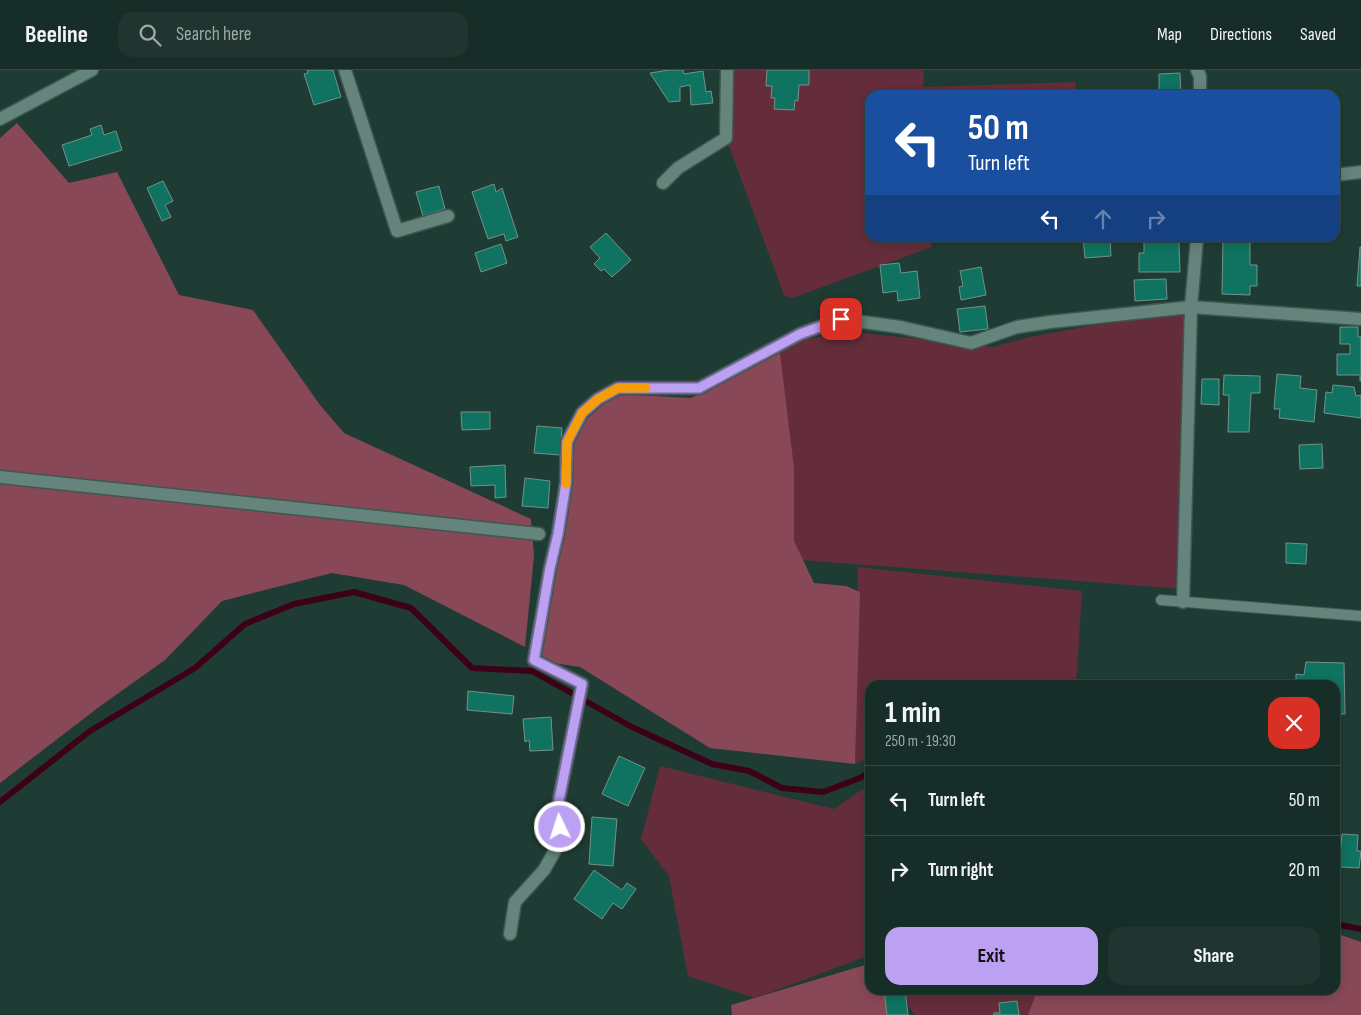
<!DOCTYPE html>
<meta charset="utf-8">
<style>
:root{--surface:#172d27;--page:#20352f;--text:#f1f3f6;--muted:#9ea8a7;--line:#364944;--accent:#bca0f2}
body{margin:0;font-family:"Sofia Sans Condensed",sans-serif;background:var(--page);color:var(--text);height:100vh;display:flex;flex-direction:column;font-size:19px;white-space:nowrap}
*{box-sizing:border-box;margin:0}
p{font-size:16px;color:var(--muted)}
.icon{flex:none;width:28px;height:28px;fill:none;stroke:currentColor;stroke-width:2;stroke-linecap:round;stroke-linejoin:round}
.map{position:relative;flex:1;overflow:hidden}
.panel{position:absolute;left:865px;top:610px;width:475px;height:315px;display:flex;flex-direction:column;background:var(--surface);border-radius:15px;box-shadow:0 2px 12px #0003,0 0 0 1px var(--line)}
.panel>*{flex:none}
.guide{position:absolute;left:865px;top:20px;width:475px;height:152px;border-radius:15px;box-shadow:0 2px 12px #0003,0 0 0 1px var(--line);background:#1a4fa0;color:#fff;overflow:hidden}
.pin{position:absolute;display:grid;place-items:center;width:42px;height:42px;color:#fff;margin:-21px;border-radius:10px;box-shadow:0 2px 8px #0006}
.me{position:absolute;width:55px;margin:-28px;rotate:356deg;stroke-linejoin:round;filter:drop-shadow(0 0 4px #0008)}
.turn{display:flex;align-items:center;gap:18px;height:105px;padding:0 20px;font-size:22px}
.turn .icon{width:65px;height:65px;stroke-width:2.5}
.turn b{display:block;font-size:35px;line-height:42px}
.lanes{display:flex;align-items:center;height:48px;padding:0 20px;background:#0003;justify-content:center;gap:25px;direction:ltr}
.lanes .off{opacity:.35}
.round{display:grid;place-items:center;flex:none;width:52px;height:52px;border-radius:15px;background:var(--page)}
.head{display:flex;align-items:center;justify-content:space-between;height:85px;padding:0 20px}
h1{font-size:30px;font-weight:700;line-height:38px}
.action{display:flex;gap:10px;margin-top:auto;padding:10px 20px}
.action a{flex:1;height:58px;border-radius:15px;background:var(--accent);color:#111;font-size:20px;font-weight:700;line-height:58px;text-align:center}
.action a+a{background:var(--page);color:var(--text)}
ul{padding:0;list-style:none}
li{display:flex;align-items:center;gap:15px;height:70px;padding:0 20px;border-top:1px solid var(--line)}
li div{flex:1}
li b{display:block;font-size:19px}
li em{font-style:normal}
header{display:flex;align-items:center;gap:30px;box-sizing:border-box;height:70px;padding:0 25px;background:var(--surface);border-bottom:1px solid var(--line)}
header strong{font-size:24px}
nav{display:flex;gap:28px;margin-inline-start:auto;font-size:18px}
.search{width:350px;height:45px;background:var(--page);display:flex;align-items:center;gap:12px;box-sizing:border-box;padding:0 18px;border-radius:15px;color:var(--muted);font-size:19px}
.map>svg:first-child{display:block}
</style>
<header>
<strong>Beeline</strong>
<div class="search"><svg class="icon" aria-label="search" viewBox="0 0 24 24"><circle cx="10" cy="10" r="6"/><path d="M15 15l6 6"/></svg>Search here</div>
<nav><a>Map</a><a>Directions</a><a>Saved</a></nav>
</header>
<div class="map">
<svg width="1361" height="945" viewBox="0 0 1361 945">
<rect width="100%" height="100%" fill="#1f3c34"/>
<path fill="#652d3b" d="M 727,0 L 924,0 L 923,17 L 1075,12 L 1077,25 L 870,25 L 870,168 L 930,168 L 932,177 L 792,228 L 784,225 L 726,68 Z
M 1191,237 L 1183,519 L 787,489 L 779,276 L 844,261 L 993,277 L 1030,267 Z
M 858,497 L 1082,521 L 1076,615 L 870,615 L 870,687 L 855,694 Z
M 660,696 L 834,739 L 870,714 L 870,885 L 755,928 L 688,906 L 669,806 L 641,769 Z
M 897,920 L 1037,920 L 1028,945 L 915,945 Z"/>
<path fill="#894857" d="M 17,53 L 69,113 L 117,102 L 179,225 L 253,240 L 320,335 L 344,363 L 531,449 L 534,486 L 525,577 L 404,515 L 332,503 L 222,531 L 165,590 L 99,637 L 0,713 L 0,68 Z
M 779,276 L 794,398 L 794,471 L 814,513 L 846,516 L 860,522 L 855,694 L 710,678 L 580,597 L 534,590 L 572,362 L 615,324 L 691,328 L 742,302 Z
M 1335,863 L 1361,872 L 1361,945 L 1028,945 L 1037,920 L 1335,920 Z
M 865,895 L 870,900 L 870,920 L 887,920 L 909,945 L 732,945 L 731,935 Z"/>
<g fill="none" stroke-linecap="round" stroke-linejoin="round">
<path stroke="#3c0116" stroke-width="6" d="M 0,732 L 90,661 L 195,598 L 245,554 L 294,534 L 354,522 L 411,538 L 472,598 L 532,601 L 632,657 L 712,694 L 749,701 L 782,718 L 823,722 L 860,708 L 870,702
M 1335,854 L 1361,859"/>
</g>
<path fill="#107361" stroke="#739289" d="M 307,0 L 333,0 L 341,27 L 314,35 L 304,4 L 308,3 Z
M 669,0 L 683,0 L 684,4 L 703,1 L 706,22 L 711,21 L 713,33 L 691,35 L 690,15 L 680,17 L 680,31 L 669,32 L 650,3 Z
M 767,0 L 809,0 L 809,15 L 799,15 L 798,31 L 795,30 L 794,40 L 774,39 L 775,28 L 771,28 L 772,16 L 766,16 Z
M 1180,3 L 1181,25 L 1159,25 L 1159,4 Z
M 1280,24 L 1280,25 L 1241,25 Z
M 101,55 L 104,65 L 116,61 L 122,80 L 69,96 L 62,75 L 92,65 L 90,59 Z
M 163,111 L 173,131 L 165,135 L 171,147 L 162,151 L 147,118 Z
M 494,114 L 496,122 L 502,118 L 518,167 L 506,171 L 504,164 L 488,169 L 472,122 Z
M 439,116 L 445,139 L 423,146 L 416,122 Z
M 606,163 L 631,190 L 612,207 L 604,199 L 601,201 L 594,194 L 600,188 L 590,177 Z
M 1083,168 L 1110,168 L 1111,186 L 1085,188 Z
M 1144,168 L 1173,168 L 1173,172 L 1179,172 L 1180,202 L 1139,202 L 1139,183 L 1144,183 Z
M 1223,168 L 1250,168 L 1250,195 L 1257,195 L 1257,216 L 1250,216 L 1250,225 L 1222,224 Z
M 501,174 L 507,193 L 481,202 L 475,183 Z
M 1360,177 L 1361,177 L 1361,216 L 1357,216 Z
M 899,193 L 901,203 L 917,201 L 920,228 L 898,231 L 897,221 L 883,223 L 880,195 Z
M 981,197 L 986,225 L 961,230 L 959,217 L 963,216 L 960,201 Z
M 1166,209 L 1167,229 L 1135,231 L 1134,210 Z
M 985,236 L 988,259 L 960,262 L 957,239 Z
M 1340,257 L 1358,257 L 1358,267 L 1361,267 L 1361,311 L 1360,311 L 1360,305 L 1337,305 L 1337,284 L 1350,284 L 1350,274 L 1340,274 Z
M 1277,304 L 1301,306 L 1300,318 L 1317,320 L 1314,352 L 1279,348 L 1280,339 L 1274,339 Z
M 1224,305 L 1260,306 L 1260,323 L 1251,323 L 1249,362 L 1228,362 L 1229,325 L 1223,325 Z
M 1202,309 L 1219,309 L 1219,335 L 1201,334 Z
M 1333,315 L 1354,317 L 1356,326 L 1361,325 L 1361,348 L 1324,343 L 1326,322 L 1332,323 Z
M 461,342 L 490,342 L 490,359 L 462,360 Z
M 537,356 L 562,358 L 560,385 L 534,383 Z
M 1322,374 L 1323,398 L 1300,399 L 1299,375 Z
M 505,395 L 506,427 L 495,428 L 495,415 L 471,416 L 470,397 Z
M 525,408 L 550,411 L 548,438 L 522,436 Z
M 1286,473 L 1307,474 L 1306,494 L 1286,493 Z
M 1306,592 L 1344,593 L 1345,644 L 1335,644 L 1335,615 L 1296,615 L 1296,604 L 1304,605 Z
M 468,621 L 514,626 L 512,644 L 467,640 Z
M 551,647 L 553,680 L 530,681 L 529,670 L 525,672 L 523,649 Z
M 619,686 L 645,698 L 628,736 L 602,724 Z
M 592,747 L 617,749 L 613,796 L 589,794 Z
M 1342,764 L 1358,765 L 1357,781 L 1361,781 L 1359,798 L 1339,797 Z
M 594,800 L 622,820 L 627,813 L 636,819 L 622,839 L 613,833 L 602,849 L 574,829 Z
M 884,920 L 905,920 L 908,945 L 887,945 Z
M 1017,931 L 1019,945 L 994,945 L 994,943 L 1000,943 L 999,933 Z"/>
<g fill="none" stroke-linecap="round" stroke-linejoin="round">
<g stroke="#3d5751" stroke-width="12">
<path id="service" d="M 1161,530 L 1361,546"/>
</g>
<g stroke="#3d5751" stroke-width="15">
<path id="minor" d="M 345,0 L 397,161 L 448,146
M 1197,0 L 1200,6 L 1200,25
M 0,49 L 92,0
M 1335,105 L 1361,102
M 663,113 L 678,98 L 726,68 L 727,0
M 0,407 L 539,464
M 1183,532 L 1191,237 L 1197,168
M 510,864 L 515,832 L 544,800 L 561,770 L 559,729 L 582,614 L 534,590 L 550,498 L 558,464 L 566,413 L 567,372 L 582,343 L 598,329 L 618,318 L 699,318 L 800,264 L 841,249 L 900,257 L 971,273 L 1017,257 L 1050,252 L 1191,237 L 1361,249"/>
</g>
<use href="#service" stroke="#65847b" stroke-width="10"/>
<use href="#minor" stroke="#65847b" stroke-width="12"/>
</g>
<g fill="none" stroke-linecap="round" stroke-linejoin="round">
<g stroke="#7a689d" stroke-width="12">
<path id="route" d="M 560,757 L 559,730 L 582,614 L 534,590 L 550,498 L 558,464 L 566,413 L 567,372 L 582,343 L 598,329 L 618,318 L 699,318 L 800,264 L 841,249"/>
</g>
<use href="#route" stroke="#bca0f2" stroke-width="9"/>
<path stroke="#f59e0b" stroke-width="9" d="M 566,414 L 567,372 L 582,343 L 598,329 L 618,318 L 646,318"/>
</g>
</svg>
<div class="pin" style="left:841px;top:249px;background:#d93025"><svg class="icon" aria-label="arrive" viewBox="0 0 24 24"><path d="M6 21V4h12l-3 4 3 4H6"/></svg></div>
<svg class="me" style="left:560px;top:757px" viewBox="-20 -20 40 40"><circle r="17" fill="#bca0f2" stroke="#fff" stroke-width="3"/><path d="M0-11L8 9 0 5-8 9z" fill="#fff"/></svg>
<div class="guide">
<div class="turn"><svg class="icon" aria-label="left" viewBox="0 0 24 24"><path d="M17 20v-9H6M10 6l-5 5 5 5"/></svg><div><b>50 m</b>Turn left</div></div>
<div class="lanes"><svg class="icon" aria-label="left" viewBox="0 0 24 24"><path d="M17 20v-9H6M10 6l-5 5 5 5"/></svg><svg class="icon off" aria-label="ahead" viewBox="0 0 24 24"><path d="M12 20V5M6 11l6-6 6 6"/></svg><svg class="icon off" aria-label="right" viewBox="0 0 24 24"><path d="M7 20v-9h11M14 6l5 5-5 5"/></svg></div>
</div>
<section class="panel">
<div class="head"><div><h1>1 min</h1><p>250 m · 19:30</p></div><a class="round" style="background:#d93025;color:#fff"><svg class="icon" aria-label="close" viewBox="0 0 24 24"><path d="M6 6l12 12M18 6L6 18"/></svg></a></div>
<ul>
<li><svg class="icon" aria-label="left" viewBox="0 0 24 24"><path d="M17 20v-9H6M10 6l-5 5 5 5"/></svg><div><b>Turn left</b></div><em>50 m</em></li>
<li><svg class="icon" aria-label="right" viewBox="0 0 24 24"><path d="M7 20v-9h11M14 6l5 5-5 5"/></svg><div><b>Turn right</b></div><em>20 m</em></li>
</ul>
<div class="action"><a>Exit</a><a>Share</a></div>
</section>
</div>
